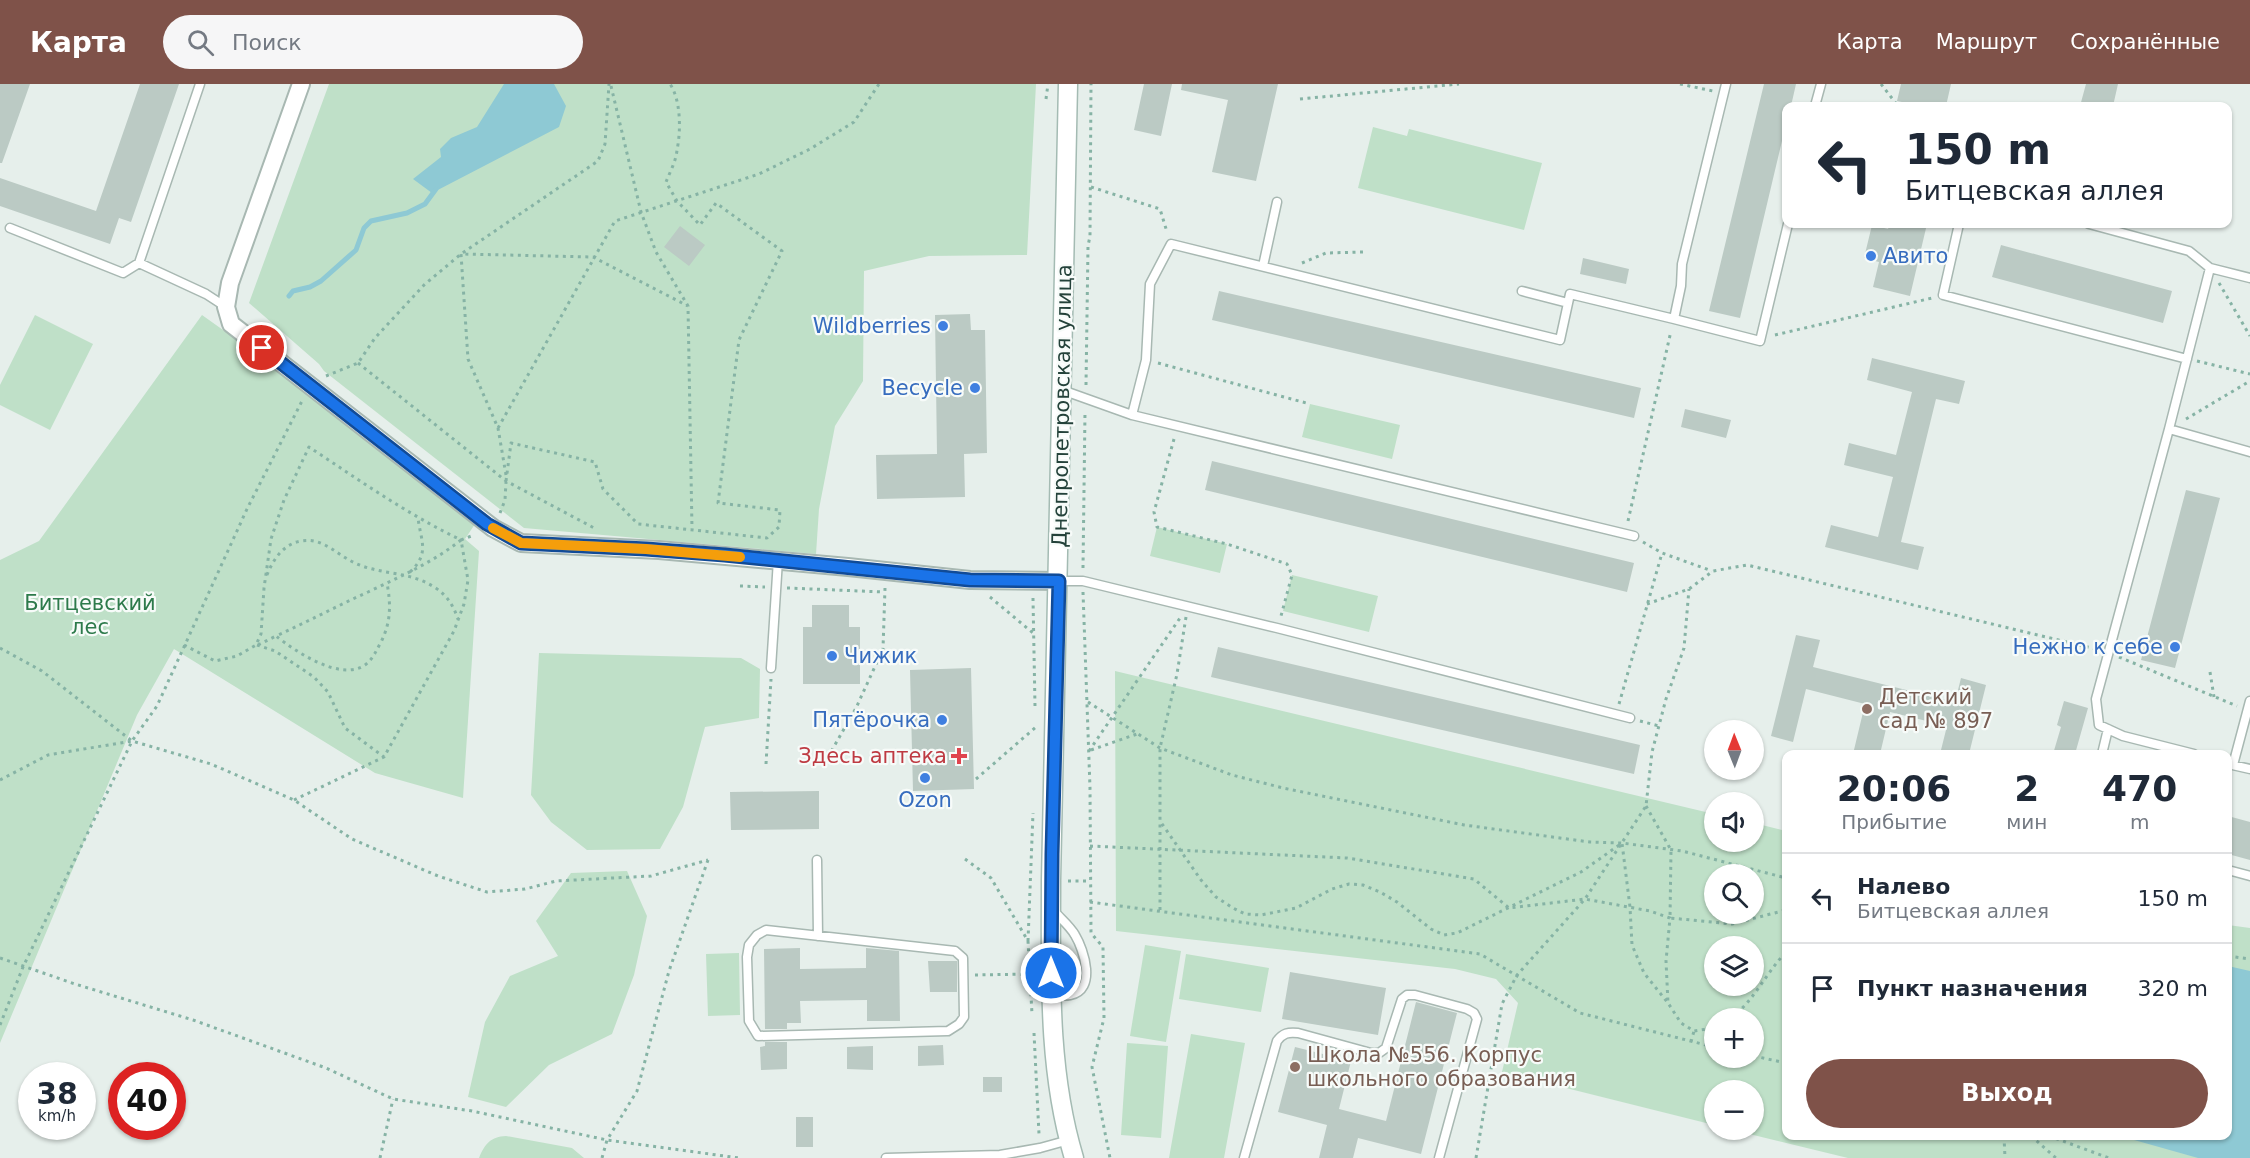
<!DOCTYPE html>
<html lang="ru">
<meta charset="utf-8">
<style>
:root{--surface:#fff;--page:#f6f6f7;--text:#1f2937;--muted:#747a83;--line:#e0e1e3;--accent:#7f5249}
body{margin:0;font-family:"DejaVu Sans",sans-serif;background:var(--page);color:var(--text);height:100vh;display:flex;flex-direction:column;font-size:22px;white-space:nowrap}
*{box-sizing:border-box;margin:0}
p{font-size:20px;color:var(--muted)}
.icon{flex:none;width:33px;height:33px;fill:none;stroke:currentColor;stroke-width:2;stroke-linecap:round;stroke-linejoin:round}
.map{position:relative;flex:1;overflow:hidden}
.drawer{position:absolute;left:1782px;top:666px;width:450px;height:390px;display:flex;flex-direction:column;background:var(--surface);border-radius:12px;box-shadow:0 2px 4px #0004}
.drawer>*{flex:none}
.top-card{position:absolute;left:1782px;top:18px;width:450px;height:126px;border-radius:12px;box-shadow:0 2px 4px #0004;background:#fff;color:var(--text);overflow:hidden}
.needle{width:39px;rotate:359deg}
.controls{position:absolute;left:1704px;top:636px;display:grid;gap:12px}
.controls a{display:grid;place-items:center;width:60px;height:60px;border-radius:50%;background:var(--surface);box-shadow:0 2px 4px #0004;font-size:30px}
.speed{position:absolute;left:18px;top:978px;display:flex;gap:12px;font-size:30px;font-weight:700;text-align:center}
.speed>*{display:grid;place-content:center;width:78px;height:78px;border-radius:50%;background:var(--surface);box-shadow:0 2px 4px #0004;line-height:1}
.speed small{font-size:15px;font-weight:400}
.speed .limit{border:9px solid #d22;background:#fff;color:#111}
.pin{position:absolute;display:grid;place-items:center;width:51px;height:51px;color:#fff;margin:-26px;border:3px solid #fff;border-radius:50%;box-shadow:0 2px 6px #0007}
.me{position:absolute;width:66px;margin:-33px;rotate:0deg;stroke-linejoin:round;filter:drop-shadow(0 0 4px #0008)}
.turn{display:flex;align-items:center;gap:21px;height:126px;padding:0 24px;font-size:27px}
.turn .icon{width:78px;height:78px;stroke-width:2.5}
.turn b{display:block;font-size:42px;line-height:51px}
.eta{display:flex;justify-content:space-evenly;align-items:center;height:102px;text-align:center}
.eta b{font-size:36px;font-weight:700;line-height:42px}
.button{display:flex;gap:12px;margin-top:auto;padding:12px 24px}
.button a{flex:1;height:69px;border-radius:36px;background:var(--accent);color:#fff;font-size:24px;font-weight:700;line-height:69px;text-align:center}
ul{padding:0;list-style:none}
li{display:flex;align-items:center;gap:18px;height:90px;padding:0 24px;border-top:2px solid var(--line)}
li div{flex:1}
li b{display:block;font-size:22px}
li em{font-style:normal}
header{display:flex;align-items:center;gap:36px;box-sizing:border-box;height:84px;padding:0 30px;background:var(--accent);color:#fff}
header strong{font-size:28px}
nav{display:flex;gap:33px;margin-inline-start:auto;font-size:21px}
.search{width:420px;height:54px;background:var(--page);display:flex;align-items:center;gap:15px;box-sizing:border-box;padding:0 21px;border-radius:33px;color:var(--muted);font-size:22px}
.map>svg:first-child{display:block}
</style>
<header>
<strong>Карта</strong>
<div class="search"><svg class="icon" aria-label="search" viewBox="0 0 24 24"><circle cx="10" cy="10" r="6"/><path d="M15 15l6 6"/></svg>Поиск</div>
<nav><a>Карта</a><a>Маршрут</a><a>Сохранённые</a></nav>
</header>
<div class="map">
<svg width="2250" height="1074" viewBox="0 0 2250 1074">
<rect width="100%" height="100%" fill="#e6efeb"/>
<path fill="#bfe0c8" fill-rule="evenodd" d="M 329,0 L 1036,0 L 1027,171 L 929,172 L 864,187 L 863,297 L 835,342 L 819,425 L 816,470 L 524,444 L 324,287 L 319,280 L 249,219 Z
M 1373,43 L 1407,52 L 1409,45 L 1542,79 L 1524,146 L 1358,104 Z
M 35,231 L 93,260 L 50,346 L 0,321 L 0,301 Z
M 202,231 L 310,308 L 477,437 L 465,455 L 479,467 L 463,714 L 375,689 L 174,565 L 137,631 L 0,959 L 0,476 L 39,457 Z
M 1310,320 L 1400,341 L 1392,375 L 1302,353 Z
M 1157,443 L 1227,460 L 1220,489 L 1150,472 Z
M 1292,491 L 1378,512 L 1369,548 L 1283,527 Z
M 539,569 L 741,574 L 760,585 L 759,634 L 705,643 L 683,723 L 660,765 L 587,766 L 551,738 L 531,711 Z
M 1115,587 L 1714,730 L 1714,758 L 1754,758 L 1754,739 L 1786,747 L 1786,1052 L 2228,1052 L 2228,841 L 2250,844 L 2250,1074 L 1848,1074 L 1733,1046 L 1754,1046 L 1754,1006 L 1714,1006 L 1714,1041 L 1502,988 L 1518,919 L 1496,895 L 1455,885 L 1116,847 ZM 1714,790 L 1754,790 L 1754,830 L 1714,830 ZM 1714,862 L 1754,862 L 1754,902 L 1714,902 ZM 1714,934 L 1754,934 L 1754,974 L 1714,974 Z
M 627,787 L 647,832 L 634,891 L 612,950 L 549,981 L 506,1023 L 468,1013 L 485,938 L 510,892 L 558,872 L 536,837 L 571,789 Z
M 1145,861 L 1181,867 L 1166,958 L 1130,952 Z
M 739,869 L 740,931 L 708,932 L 706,870 Z
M 1186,870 L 1269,884 L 1261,928 L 1179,915 Z
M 1191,950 L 1245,959 L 1224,1074 L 1169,1074 Z
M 1127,959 L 1168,962 L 1161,1054 L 1121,1051 Z
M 506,1052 L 572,1064 L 584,1074 L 479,1074 C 485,1059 491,1053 506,1052 Z"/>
<path fill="#8ec9d4" d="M 504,0 L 554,0 L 566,22 L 559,43 L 432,109 L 413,95 L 441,73 L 440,65 L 451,54 L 477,43 Z
M 2228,882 L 2250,887 L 2250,1074 L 2198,1074 L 2120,1052 L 2228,1052 Z"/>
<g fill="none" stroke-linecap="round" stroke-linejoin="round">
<path stroke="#8ec9d4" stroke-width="5" d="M 289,212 L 293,207 L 310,203 L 321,197 L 356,166 L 364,144 L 371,137 L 407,129 L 425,120 L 436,105"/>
</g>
<path fill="#bbcac4" d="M 0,0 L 30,0 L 2,79 L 0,79 Z
M 140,0 L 179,0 L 131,138 L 119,134 L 110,160 L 0,122 L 0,94 L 96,127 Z
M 1144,0 L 1172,0 L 1161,52 L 1134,46 Z
M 1182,0 L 1278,0 L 1256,97 L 1212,88 L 1228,16 L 1181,6 Z
M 1764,0 L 1796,0 L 1791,22 L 1786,22 L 1786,40 L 1740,234 L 1709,227 Z
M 1901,0 L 1951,0 L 1946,22 L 1921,22 L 1897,17 Z
M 2086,0 L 2118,0 L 2113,22 L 2080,22 Z
M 1890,140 L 1927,140 L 1910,212 L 1873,203 L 1879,178 L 1864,174 L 1872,141 L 1888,145 Z
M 680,142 L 705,161 L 689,182 L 664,163 Z
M 2001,161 L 2172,207 L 2163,239 L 1992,193 Z
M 1583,174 L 1629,185 L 1626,200 L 1580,190 Z
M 1219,207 L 1641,304 L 1634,334 L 1212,236 Z
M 970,230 L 971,246 L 985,246 L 987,369 L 964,370 L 965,413 L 877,415 L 876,371 L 937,370 L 935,231 Z
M 1872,274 L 1965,297 L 1959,320 L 1936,315 L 1901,458 L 1924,463 L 1918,486 L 1825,463 L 1831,441 L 1878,453 L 1893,393 L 1844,381 L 1849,359 L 1896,371 L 1912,308 L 1867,296 Z
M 1685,325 L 1731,336 L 1726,354 L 1681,343 Z
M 1212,377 L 1634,479 L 1627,508 L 1205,406 Z
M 2186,406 L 2220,414 L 2175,584 L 2141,576 Z
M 812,521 L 849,521 L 849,543 L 860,543 L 860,600 L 803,600 L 803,543 L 812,543 Z
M 1796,551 L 1820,556 L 1813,583 L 1955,618 L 1961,594 L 1986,601 L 1969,670 L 1940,670 L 1947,642 L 1890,628 L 1880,670 L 1853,670 L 1865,620 L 1806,605 L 1793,658 L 1771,652 Z
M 1218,563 L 1640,661 L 1634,690 L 1211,593 Z
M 971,584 L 974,705 L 913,707 L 910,586 Z
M 2064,617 L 2088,624 L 2075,670 L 2053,670 L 2061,643 L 2057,641 Z
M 819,707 L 819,745 L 731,746 L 730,708 Z
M 2228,732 L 2250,738 L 2250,776 L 2228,770 Z
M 800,864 L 800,885 L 866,884 L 866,864 L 899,867 L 900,937 L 867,937 L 867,916 L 800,917 L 801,939 L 787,939 L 787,945 L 765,945 L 764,865 Z
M 928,877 L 957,877 L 957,908 L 930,908 Z
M 1290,888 L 1386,904 L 1378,951 L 1282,935 Z
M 1416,918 L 1457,929 L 1421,1070 L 1358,1054 L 1353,1074 L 1319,1074 L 1327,1041 L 1278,1028 L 1295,963 L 1351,977 L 1339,1025 L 1386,1037 Z
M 765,958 L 787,958 L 787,985 L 761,986 L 760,963 L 765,962 Z
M 943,961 L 944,981 L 918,982 L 918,962 Z
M 873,962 L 873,986 L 847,985 L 847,963 Z
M 983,993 L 1002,993 L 1002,1008 L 983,1008 Z
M 796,1033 L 813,1033 L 813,1063 L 796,1063 Z"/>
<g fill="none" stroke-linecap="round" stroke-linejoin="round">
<g stroke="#a8b8b2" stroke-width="11">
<path id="lane" d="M 1815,22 L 1821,0
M 1959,140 L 1943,211 L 2187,275
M 2089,140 L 2189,167 L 2210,184
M 10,144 L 123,189 L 139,179 L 206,210 L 226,223
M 139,179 L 200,0
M 1263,182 L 1277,118
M 1522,207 L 1568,219
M 1674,235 L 1760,257 L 1788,140
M 1062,306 L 1132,331 L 1146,276 L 1150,200 L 1171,160 L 1560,256 L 1570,210 L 1674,235 L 1681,202 L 1682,180 L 1726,0
M 1132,331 L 1634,452
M 2169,345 L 2210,184 L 2250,194
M 1059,497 L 1083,497 L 1277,544 L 1630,634
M 771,584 L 778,476
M 2102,670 L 2108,645
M 2194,670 L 2123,652 L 2099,641 L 2096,615 L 2169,345 L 2250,368
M 2228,680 L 2250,685
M 2233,681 L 2250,617
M 817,776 L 818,852
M 2228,786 L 2250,792
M 766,846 L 955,867 L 963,874 L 964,933 L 959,940 L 948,947 L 758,952 L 749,937 L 747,873 L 749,861 L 757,851 Z
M 1052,911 C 1057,911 1065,912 1070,911 C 1097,906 1084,866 1075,851 C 1070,842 1060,834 1053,826
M 886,1074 L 1000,1071 L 1040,1064 L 1069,1056
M 1244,1074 L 1277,957 C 1283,949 1288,948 1298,949 L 1371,969 L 1379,969 L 1386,964 L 1402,915 L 1407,911 L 1415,911 L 1467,925 L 1474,929 L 1477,935 L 1439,1074"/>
</g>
<g stroke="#a8b8b2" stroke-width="20">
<path id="street" d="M 301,0 L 230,199 L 226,223 L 231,240 L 493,444 L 521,459 L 659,466 L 848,483 L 970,496 L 1059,497"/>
</g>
<g stroke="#a4bbb3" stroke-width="21">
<path id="secondary" d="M 1068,0 L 1051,796 C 1051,889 1047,985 1074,1074"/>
</g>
<path stroke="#86b3a5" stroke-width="3" stroke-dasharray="3 4.5" stroke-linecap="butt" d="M 1680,0 L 1713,7
M 1881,0 L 1898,22
M 611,2 L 641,128 L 656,168 L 688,222 L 692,445
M 1046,15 L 1048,0
M 1300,15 L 1459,0
M 1091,103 L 1160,125 L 1167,148
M 1302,179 L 1326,169 L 1363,168
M 2219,199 L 2250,252
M 1775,251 L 1932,214
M 2197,277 L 2250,290
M 358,279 L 506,397 L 596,445
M 1158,279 L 1310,320
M 326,292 L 358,279 L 375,254 L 424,201 L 461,170 L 598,77 L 605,60 L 609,0
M 1086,301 L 1088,162 L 1090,152 L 1091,0
M 2186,335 L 2250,297
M 498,344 L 615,137 L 759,90 L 810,65 L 854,38 L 879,0
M 1174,355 L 1154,428 L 1157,443 L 1227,460 L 1287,480 L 1292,491 L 1281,532
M 506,391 L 498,344 L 468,275 L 461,170 L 593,173 L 688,222
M 506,397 L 511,359 L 595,378 L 603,405 L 638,440 L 767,454 L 779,443 L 780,426 L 718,419 L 739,256 L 782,167 L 716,119 L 700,141 L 677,117 L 666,98 C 670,88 676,77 677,66 C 681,47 681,16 670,0
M 500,429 L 505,416 L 506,398
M 1628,437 L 1671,247
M 1643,458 L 1662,469 L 1712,487
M 1083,484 L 1085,328
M 410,488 C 430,469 421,458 418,434
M 267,491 C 273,476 283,460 301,457 C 323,453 337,471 355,479 C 380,491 410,487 434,503 C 447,511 453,521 458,535
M 740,502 L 765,503
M 787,504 L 884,508
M 1083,508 L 1090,704 L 1091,849 L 1103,863 L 1104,934 L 1092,983 L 1110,1074
M 990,513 L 1033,549
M 1033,514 L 1035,622
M 1647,520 L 1689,505 L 1713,487 L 1747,481 L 2096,565
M 1186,533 L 1177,590 L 1160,664 L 1160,737 L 1201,796 L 1216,813 L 1233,824 L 1245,830 L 1261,831 L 1296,824 L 1332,805 L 1349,800 L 1363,801 L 1380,808 L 1397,818 L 1431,845 L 1444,851 L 1457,849 L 1581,788 L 1622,759 L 1630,823 L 1632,861 L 1644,889 L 1668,919
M 184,561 L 215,577 L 237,572 L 256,561 L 261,550 L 264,504 L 271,455 L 284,416 L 309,363 C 359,396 407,430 461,456 C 432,479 401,492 368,508 C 337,522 307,538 276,552 C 295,567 340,598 365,581 C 373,575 376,567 381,558 C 391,538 391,521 387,499
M 257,561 L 275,567 L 314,593 L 328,608 L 345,644 L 384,673
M 258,561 L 276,552
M 0,564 L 42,587 L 132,657 L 211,680 L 294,716 L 352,755 L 438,792 L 487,808 L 525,805 L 556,797 L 651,792 L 708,776
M 2119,573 L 2237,622
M 2210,588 L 2214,613
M 1088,618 L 1160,664 L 1232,691 L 1283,704 L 1464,741 L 1590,758 L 1622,759 L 1682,767 L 1786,794
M 1619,620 L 1662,469
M 1640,637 L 1659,642
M 1091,666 L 1137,650
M 1089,667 L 1180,534
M 766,680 L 771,595
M 824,680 L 856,624 L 883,565 L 885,504
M 976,695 L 1036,643 L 1036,640
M 0,696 L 48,671 L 132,657
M 294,716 L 384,673 L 454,547 L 464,520 L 468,496 L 461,456 L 474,451
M 1646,722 L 1671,766 L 1670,834 L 1732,840 L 1786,826
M 1090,762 L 1347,774 L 1474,795 L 1509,824 L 1585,815 L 1650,827 L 1670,834 L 1666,877 L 1668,919 L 1681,939 L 1694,947 L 1714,944
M 965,775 L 991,794 L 1028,857 L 1032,930
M 1068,797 L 1090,797
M 1090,818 L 1480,870 L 1580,929 L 1714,963
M 1160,826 L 1160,738
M 1028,857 L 1033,729
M 2228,872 L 2250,875
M 0,874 L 75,900 L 193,936 L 326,984 L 393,1015 L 472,1027 L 607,1056 L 739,1074
M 975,891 L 1030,890
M 1731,934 C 1754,917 1766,889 1786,868
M 0,941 L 23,883 L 132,657 L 157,622 L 247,425 L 302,317
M 1034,949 L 1039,1050
M 1691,958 L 1694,947
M 1754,972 L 1786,979
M 2004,1052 L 2005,1074
M 2031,1052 L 2056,1074
M 2049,1052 L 2109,1074
M 380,1074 L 393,1015
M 602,1074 L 607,1056 L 637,1007 L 669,887 L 708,776
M 1476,1074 L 1502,920 L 1517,891 L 1585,815 L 1646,722 L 1652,668 L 1666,615 L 1684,564 L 1689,505"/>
<use href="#lane" stroke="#fff" stroke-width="8"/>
<use href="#street" stroke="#fff" stroke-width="16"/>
<use href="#secondary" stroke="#fff" stroke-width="18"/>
</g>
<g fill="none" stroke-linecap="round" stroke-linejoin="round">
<g stroke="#114b97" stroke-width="15">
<path id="route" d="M 262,264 L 487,440 L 521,459 L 646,465 L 725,471 L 970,496 L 1059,497 L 1052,770 L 1051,889"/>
</g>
<use href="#route" stroke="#1a73e8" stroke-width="10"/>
<path stroke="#f59e0b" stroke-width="10" d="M 493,444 L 521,459 L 646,465 L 740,473"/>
</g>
<g fill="#3f7fe0" stroke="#f7fbf9" stroke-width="2">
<circle cx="1871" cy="172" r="6"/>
<circle cx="943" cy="242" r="6"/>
<circle cx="975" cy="304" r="6"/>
<circle cx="2175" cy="563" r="6"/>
<circle cx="832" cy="572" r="6"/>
<circle cx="942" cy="636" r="6"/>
<circle cx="925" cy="694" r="6"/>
</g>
<g fill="#8d6e63" stroke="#f7fbf9" stroke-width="2">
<circle cx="1867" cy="625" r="6"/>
<circle cx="1295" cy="983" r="6"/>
</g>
<path fill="#e0444e" stroke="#f7fbf9" stroke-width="2" d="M956 663h6v6h6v6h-6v6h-6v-6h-6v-6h6z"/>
<g text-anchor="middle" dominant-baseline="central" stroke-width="4.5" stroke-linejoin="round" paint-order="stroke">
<g font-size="21" fill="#366cbe" stroke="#f7fbf9" text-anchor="end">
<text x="1883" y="172" text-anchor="start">Авито</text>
<text x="931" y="242">Wildberries</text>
<text x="963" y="304">Becycle</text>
<text x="2163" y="563">Нежно к себе</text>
<text x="844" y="572" text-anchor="start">Чижик</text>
<text x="930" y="636">Пятёрочка</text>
<text x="925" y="716" text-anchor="middle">Ozon</text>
</g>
<g font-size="21" fill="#24423a" stroke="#f7fbf9">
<text transform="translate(1062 322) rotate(-89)">Днепропетровская улица</text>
</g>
<g font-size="21" fill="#2d7a4b" stroke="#f7fbf9">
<text x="90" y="519">Битцевский<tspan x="90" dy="24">лес</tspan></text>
</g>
<g font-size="21" fill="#785e54" stroke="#f7fbf9" text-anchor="start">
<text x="1879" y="613">Детский<tspan x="1879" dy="24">сад № 897</tspan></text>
<text x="1307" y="971">Школа №556. Корпус<tspan x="1307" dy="24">школьного образования</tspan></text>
</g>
<g font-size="21" fill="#be3a42" stroke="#f7fbf9" text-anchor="end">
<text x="947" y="672">Здесь аптека</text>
</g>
</g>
</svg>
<div class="controls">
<a><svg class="needle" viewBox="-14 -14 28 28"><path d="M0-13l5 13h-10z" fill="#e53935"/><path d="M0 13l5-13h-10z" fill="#747a83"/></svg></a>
<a><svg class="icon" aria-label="sound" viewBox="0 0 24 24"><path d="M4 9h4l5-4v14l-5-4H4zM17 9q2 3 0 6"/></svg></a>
<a><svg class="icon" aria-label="search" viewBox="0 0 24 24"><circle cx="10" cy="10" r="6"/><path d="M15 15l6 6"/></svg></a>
<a><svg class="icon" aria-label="layers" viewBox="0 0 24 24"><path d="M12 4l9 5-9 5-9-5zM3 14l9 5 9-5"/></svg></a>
<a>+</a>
<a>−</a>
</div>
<div class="speed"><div>38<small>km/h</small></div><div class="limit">40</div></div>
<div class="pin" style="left:262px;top:264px;background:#d93025"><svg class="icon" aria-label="arrive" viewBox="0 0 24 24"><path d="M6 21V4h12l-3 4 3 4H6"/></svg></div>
<svg class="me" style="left:1051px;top:889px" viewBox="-20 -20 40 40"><circle r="17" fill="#1a73e8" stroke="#fff" stroke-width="3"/><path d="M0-11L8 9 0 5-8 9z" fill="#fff"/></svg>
<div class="top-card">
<div class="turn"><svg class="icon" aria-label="left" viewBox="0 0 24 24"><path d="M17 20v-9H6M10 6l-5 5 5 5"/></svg><div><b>150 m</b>Битцевская аллея</div></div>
</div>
<section class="drawer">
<div class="eta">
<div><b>20:06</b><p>Прибытие</p></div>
<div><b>2</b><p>мин</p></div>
<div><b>470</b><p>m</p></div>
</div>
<ul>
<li><svg class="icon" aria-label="left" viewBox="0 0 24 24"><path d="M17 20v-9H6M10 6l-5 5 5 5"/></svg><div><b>Налево</b><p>Битцевская аллея</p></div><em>150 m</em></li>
<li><svg class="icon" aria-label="arrive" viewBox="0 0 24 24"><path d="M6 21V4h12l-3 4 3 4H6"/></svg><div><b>Пункт назначения</b></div><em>320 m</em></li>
</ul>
<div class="button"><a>Выход</a></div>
</section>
</div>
